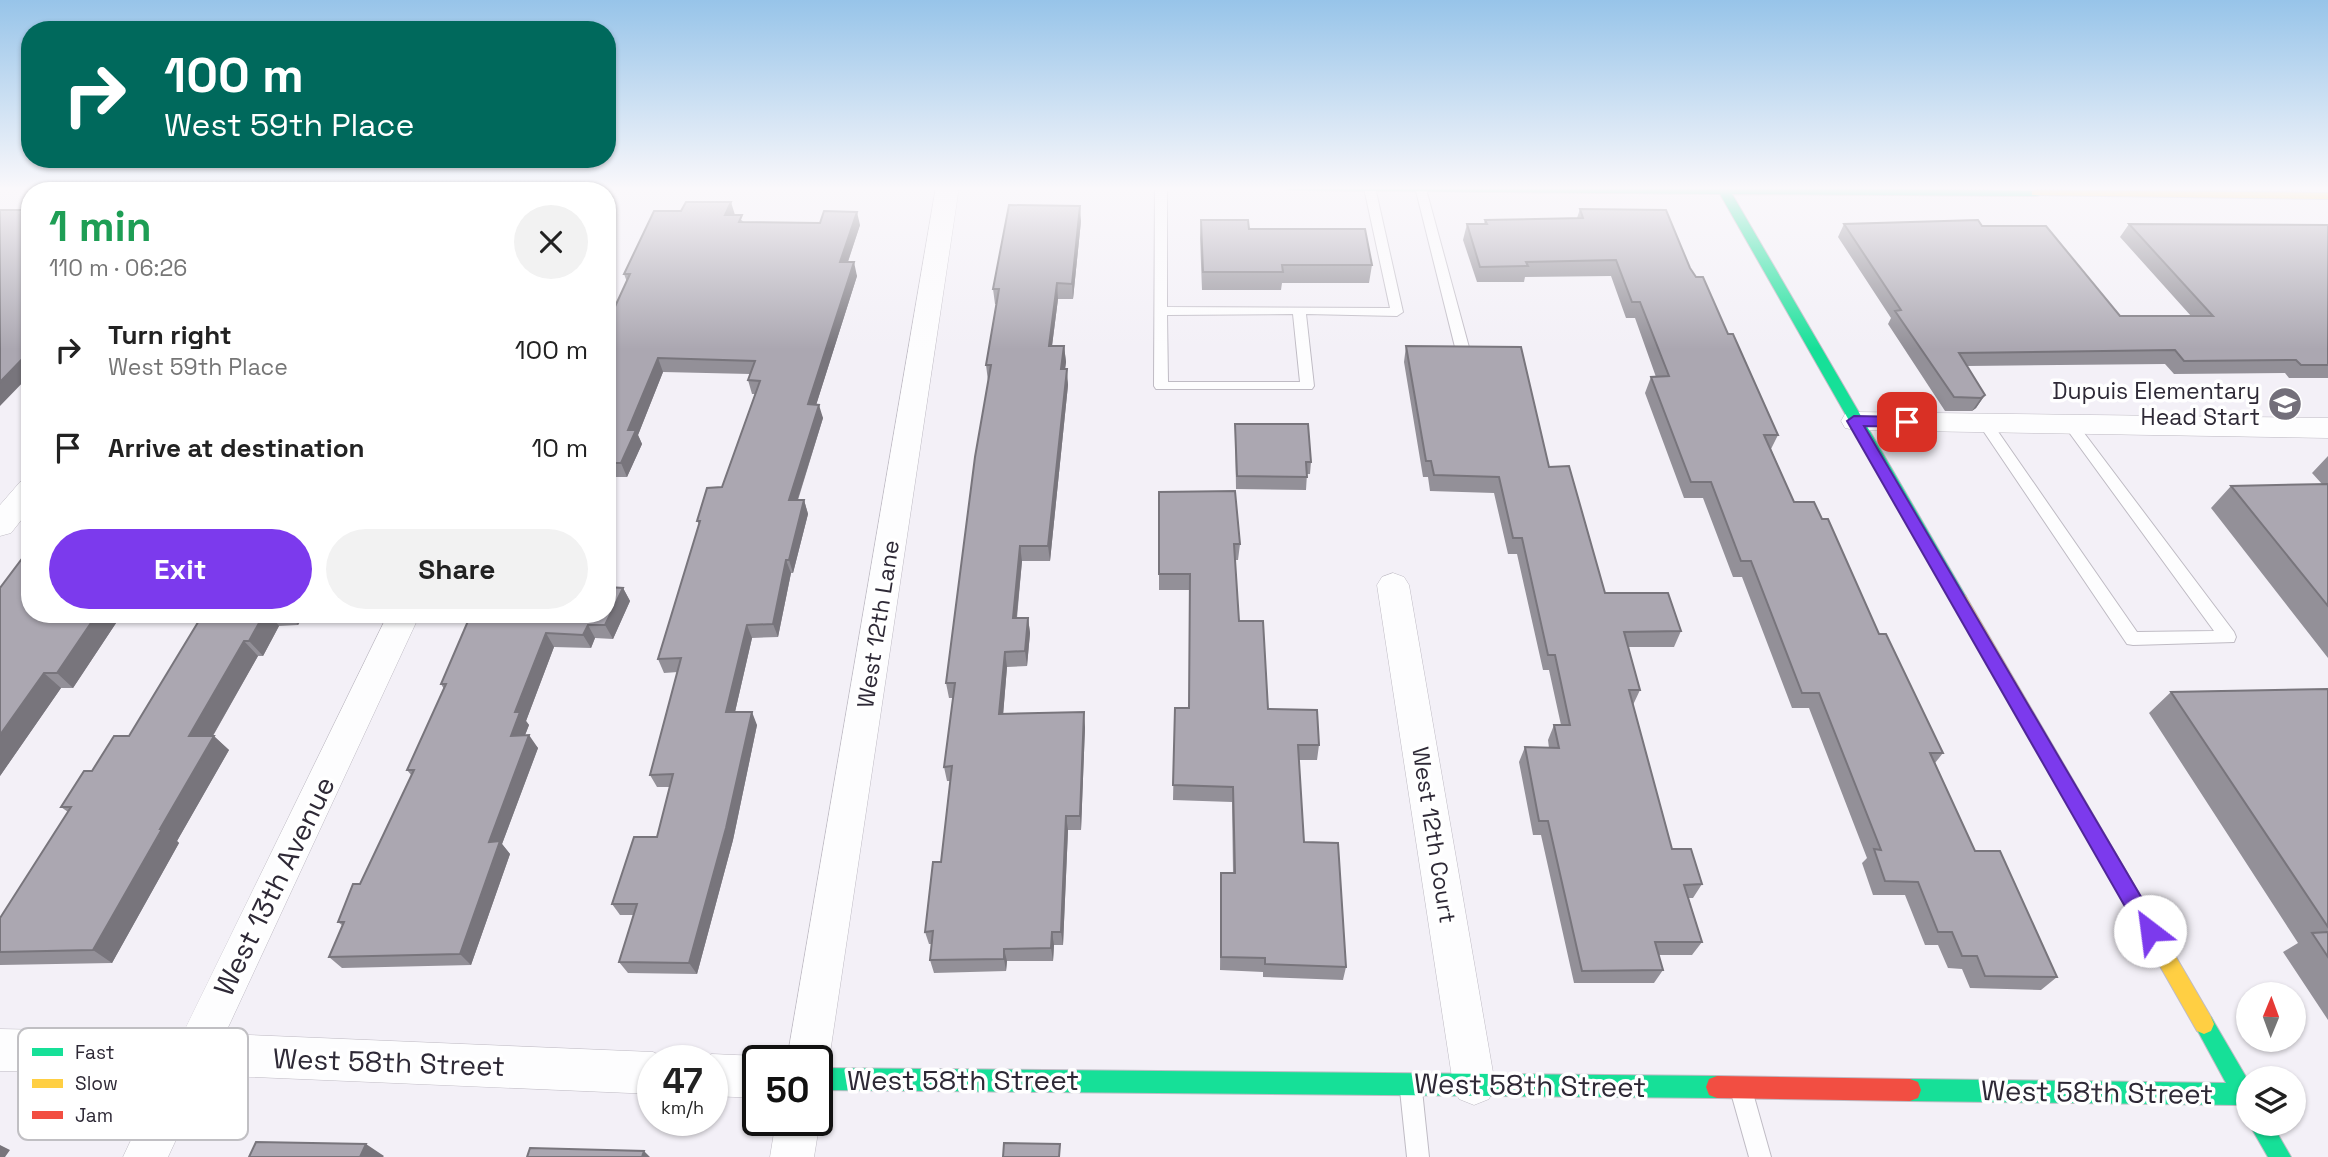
<!DOCTYPE html>
<meta charset="utf-8">
<style>
:root{--surface:#fff;--page:#f2f2f2;--text:#222;--muted:#767676;--accent:#7c3aed}
body{margin:0;font-family:"Space Grotesk",sans-serif;background:var(--page);color:var(--text);height:100vh;display:flex;flex-direction:column;font-size:26px;white-space:nowrap}
*{box-sizing:border-box;margin:0}
p{font-size:23px;color:var(--muted)}
.icon{flex:none;width:38px;height:38px;fill:none;stroke:currentColor;stroke-width:2;stroke-linecap:round;stroke-linejoin:round}
.map{position:relative;flex:1;overflow:hidden}
.side{position:absolute;left:21px;top:182px;width:595px;height:441px;display:flex;flex-direction:column;background:var(--surface);border-radius:28px;box-shadow:0 2px 5px #0004}
.side>*{flex:none}
.hud{position:absolute;left:21px;top:21px;width:595px;height:147px;border-radius:28px;box-shadow:0 2px 5px #0004;background:#00695c;color:#fff;overflow:hidden}
.needle{width:46px;rotate:1deg}
.buttons{position:absolute;left:2236px;top:982px;display:grid;gap:14px}
.buttons a{display:grid;place-items:center;width:70px;height:70px;border-radius:50%;background:var(--surface);box-shadow:0 2px 5px #0004;font-size:35px}
.speed{position:absolute;left:637px;top:1045px;display:flex;gap:14px;font-size:35px;font-weight:700;text-align:center}
.speed>*{display:grid;place-content:center;width:91px;height:91px;border-radius:50%;background:var(--surface);box-shadow:0 2px 5px #0004;line-height:1}
.speed small{font-size:18px;font-weight:400}
.speed .limit{border:4px solid #111;border-radius:10px;background:#fff;color:#111}
.pin{position:absolute;display:grid;place-items:center;width:60px;height:60px;color:#fff;margin:-30px;border-radius:14px;box-shadow:0 4px 10px #0006}
.me{position:absolute;width:77px;margin:-38px;rotate:330deg;stroke-linejoin:round;filter:drop-shadow(0 0 5px #0008)}
.turn{display:flex;align-items:center;gap:24px;height:147px;padding:0 28px;font-size:32px}
.turn .icon{width:91px;height:91px;stroke-width:2.5}
.turn b{display:block;font-size:49px;line-height:60px}
.round{display:grid;place-items:center;flex:none;width:74px;height:74px;border-radius:37px;background:var(--page)}
.head{display:flex;align-items:center;justify-content:space-between;height:119px;padding:0 28px}
h1{font-size:42px;font-weight:600;line-height:52px;color:#1e9e55}
.button{display:flex;gap:14px;margin-top:auto;padding:14px 28px}
.button a{flex:1;height:80px;border-radius:42px;background:var(--accent);color:#fff;font-size:28px;font-weight:600;line-height:80px;text-align:center}
.button a+a{background:var(--page);color:var(--text)}
ul{padding:0;list-style:none}
li{display:flex;align-items:center;gap:21px;height:98px;padding:0 28px}
li div{flex:1}
li b{display:block;font-size:26px}
li em{font-style:normal}
.map>svg:first-child{display:block}
</style>
<div class="map">
<svg width="2328" height="1157" viewBox="0 0 2328 1157">
<rect width="100%" height="100%" fill="#f3f0f7"/>
<g fill="none" stroke-linecap="round" stroke-linejoin="round">
<g stroke="#bfbbc4" stroke-width="2">
<path id="lane" d="M 1155,187 L 1167,187 L 1167,307 L 1390,308 L 1364,188 L 1375,187 L 1403,312 L 1397,316 L 1306,314 L 1314,386 L 1312,389 L 1156,389 L 1154,386 ZM 1293,314 L 1300,382 L 1168,382 L 1167,315 Z
M 1415,187 L 1426,189 L 1470,351 L 1468,354 L 1463,355 L 1456,351 Z
M 1985,418 L 1990,420 L 2137,632 L 2214,631 L 2063,424 L 2070,419 L 2075,421 L 2234,632 L 2236,637 L 2234,642 L 2133,645 L 2127,644 L 1980,426 L 1978,423 Z
M 1411,1079 L 1419,1082 L 1422,1090 L 1429,1157 L 1407,1157 L 1400,1090 L 1403,1082 Z
M 1742,1082 L 1750,1085 L 1753,1093 L 1771,1157 L 1749,1157 L 1731,1093 L 1734,1085 Z"/>
</g>
<g stroke="#bfbbc4" stroke-width="1">
<path id="street" d="M 263,187 L 286,187 L 284,191 L 261,191 Z
M 595,187 L 618,187 L 614,196 L 607,198 L 607,191 L 595,191 Z
M 936,187 L 959,187 L 829,1060 L 823,1075 L 817,1077 L 817,1060 L 787,1060 Z
M 1855,412 L 2328,418 L 2328,438 L 1855,430 L 1845,428 L 1841,421 L 1845,414 Z
M 30,479 L 30,509 L 11,533 L 0,536 L 0,505 L 20,482 Z
M 1393,573 L 1404,577 L 1409,585 L 1495,1084 L 1489,1099 L 1474,1105 L 1459,1099 L 1453,1084 L 1377,585 L 1382,577 Z
M 388,614 L 420,614 L 225,1034 L 653,1052 L 669,1060 L 653,1060 L 653,1094 L 206,1075 L 168,1157 L 123,1157 L 162,1074 L 0,1071 L 0,1029 L 183,1033 Z
M 712,1054 L 758,1056 L 769,1060 L 758,1060 L 758,1098 L 712,1096 L 712,1060 L 697,1060 Z
M 817,1114 L 820,1120 L 814,1157 L 770,1157 L 776,1120 L 817,1120 Z"/>
</g>
<g stroke="#bfbbc4" stroke-width="2">
<path id="fast" d="M 1283,187 L 1774,187 L 2040,191 L 2040,195 L 2036,196 L 1732,194 L 1965,595 L 1967,599 L 1965,603 L 1953,603 L 1720,194 L 1288,190 Z
M 2204,1014 L 2211,1017 L 2249,1082 L 2249,1114 L 2241,1111 L 2238,1105 L 1910,1101 L 1902,1098 L 1899,1090 L 1902,1082 L 1910,1079 L 2226,1083 L 2194,1024 L 2197,1017 Z
M 817,1068 L 1717,1076 L 1725,1079 L 1728,1087 L 1725,1095 L 1717,1098 L 817,1090 Z
M 2249,1124 L 2272,1124 L 2291,1157 L 2268,1157 Z"/>
</g>
<g stroke="#bfbbc4" stroke-width="2">
<path id="slow" d="M 2036,190 L 2328,193 L 2328,199 L 2032,195 L 2032,191 Z
M 1959,593 L 1965,595 L 2211,1017 L 2214,1024 L 2211,1031 L 2204,1034 L 2197,1031 L 1953,603 L 1951,599 L 1953,595 Z"/>
</g>
<g stroke="#bfbbc4" stroke-width="2">
<path id="jam" d="M 1717,1076 L 1910,1079 L 1918,1082 L 1921,1090 L 1918,1098 L 1910,1101 L 1717,1098 L 1709,1095 L 1706,1087 L 1709,1079 Z"/>
</g>
<use href="#lane" fill="#fdfdfe" fill-rule="evenodd"/>
<use href="#street" fill="#fdfdfe" fill-rule="evenodd"/>
<use href="#fast" fill="#16e098" fill-rule="evenodd"/>
<use href="#slow" fill="#ffcf43" fill-rule="evenodd"/>
<use href="#jam" fill="#f24e42" fill-rule="evenodd"/>
</g>
<path fill="#939098" d="M 1580,209 L 1690,268 L 1728,334 L 1778,435 L 1771,449 L 1794,502 L 1822,519 L 1879,634 L 1943,753 L 1935,763 L 1975,851 L 2057,977 L 2041,990 L 1970,988 L 1962,969 L 1948,968 L 1938,945 L 1925,945 L 1905,895 L 1873,895 L 1862,863 L 1867,858 L 1809,708 L 1792,708 L 1742,577 L 1733,577 L 1703,498 L 1684,498 L 1645,393 L 1651,377 L 1656,377 L 1635,318 L 1626,318 L 1611,276 L 1525,277 L 1524,282 L 1477,282 L 1463,240 L 1467,224 L 1484,224 L 1485,220 L 1577,218 Z
M 735,215 L 744,222 L 860,225 L 848,262 L 857,276 L 816,405 L 823,418 L 798,500 L 804,500 L 808,514 L 793,573 L 791,573 L 778,637 L 752,638 L 735,712 L 757,725 L 733,840 L 697,974 L 628,973 L 619,962 L 634,915 L 620,915 L 612,904 L 657,837 L 670,787 L 657,787 L 650,775 L 678,672 L 664,673 L 658,659 L 699,524 L 697,521 L 722,487 L 755,394 L 752,394 L 748,380 L 750,374 L 663,372 L 638,435 L 642,444 L 627,477 L 613,477 L 607,492 L 607,324 L 627,282 L 624,274 Z
M 1201,220 L 1249,229 L 1372,265 L 1369,283 L 1282,283 L 1281,290 L 1202,290 L 1200,238 Z
M 1081,221 L 1073,299 L 1058,299 L 1052,346 L 1064,346 L 1066,362 L 1065,369 L 1068,385 L 1050,561 L 1022,561 L 1017,618 L 1028,618 L 1030,633 L 1027,666 L 1007,667 L 1003,714 L 1085,727 L 1081,830 L 1068,830 L 1063,945 L 1054,945 L 1053,961 L 1007,961 L 1006,971 L 934,973 L 930,960 L 932,944 L 929,944 L 925,932 L 941,862 L 950,781 L 947,781 L 944,767 L 953,698 L 949,698 L 946,683 L 988,381 L 986,365 L 996,304 L 995,304 L 993,289 Z
M 1844,224 L 1982,226 L 2120,316 L 2191,316 L 2120,237 L 2129,224 L 2328,225 L 2328,378 L 2289,378 L 2285,373 L 2174,374 L 2165,364 L 1967,366 L 1985,395 L 1976,408 L 1972,411 L 1945,411 L 1888,324 L 1891,318 L 1838,237 Z
M 1406,346 L 1549,467 L 1605,593 L 1681,631 L 1674,647 L 1628,647 L 1640,690 L 1633,705 L 1672,849 L 1702,884 L 1693,898 L 1688,898 L 1702,942 L 1692,955 L 1659,955 L 1663,970 L 1654,983 L 1574,983 L 1541,835 L 1533,835 L 1519,762 L 1525,747 L 1549,748 L 1548,740 L 1554,725 L 1561,725 L 1549,670 L 1543,670 L 1517,554 L 1508,554 L 1494,493 L 1430,491 L 1428,477 L 1423,477 L 1404,362 Z
M 1235,424 L 1311,462 L 1310,474 L 1307,474 L 1306,490 L 1236,489 Z
M 2328,456 L 2328,658 L 2211,508 L 2231,486 L 2322,484 L 2312,473 Z
M 1159,492 L 1240,544 L 1238,560 L 1235,560 L 1239,621 L 1268,709 L 1319,745 L 1317,760 L 1299,760 L 1304,842 L 1346,967 L 1343,980 L 1263,977 L 1263,972 L 1220,970 L 1221,873 L 1233,873 L 1232,802 L 1173,800 L 1175,708 L 1189,708 L 1190,590 L 1159,590 Z
M 623,588 L 630,601 L 613,639 L 595,638 L 591,648 L 554,647 L 526,721 L 529,725 L 525,735 L 538,748 L 502,844 L 510,854 L 471,965 L 342,968 L 329,957 L 343,926 L 338,922 L 360,884 L 412,776 L 407,770 L 444,689 L 441,684 Z
M 30,614 L 122,614 L 73,688 L 61,688 L 0,776 Z
M 203,614 L 305,614 L 298,625 L 279,626 L 263,656 L 258,656 L 213,736 L 229,750 L 177,841 L 179,843 L 112,963 L 0,965 L 0,918 L 68,812 L 61,807 L 92,771 L 129,736 Z
M 2328,689 L 2328,1020 L 2283,952 L 2298,943 L 2149,713 L 2171,692 Z"/>
<path fill="#78757c" d="M 731,202 L 735,215 L 725,215 Z
M 1080,206 L 1081,221 L 1073,299 L 1072,284 Z
M 857,212 L 860,225 L 843,276 L 840,262 Z
M 854,262 L 857,276 L 812,418 L 808,404 Z
M 1057,283 L 1058,299 L 1050,361 L 1049,346 Z
M 1064,346 L 1066,362 L 1063,385 L 1061,369 Z
M 30,351 L 30,375 L 0,406 L 0,382 Z
M 658,358 L 663,372 L 638,435 L 642,444 L 627,477 L 621,463 L 628,430 Z
M 1067,369 L 1068,385 L 1050,561 L 1048,546 Z
M 1985,395 L 1976,408 L 1972,411 L 1981,398 Z
M 819,405 L 823,418 L 793,514 L 789,500 Z
M 607,464 L 613,477 L 607,492 Z
M 804,500 L 808,514 L 793,573 L 789,560 Z
M 1020,546 L 1022,561 L 1015,633 L 1013,618 Z
M 786,560 L 791,573 L 778,637 L 773,624 Z
M 623,588 L 630,601 L 613,639 L 605,625 Z
M 97,614 L 122,614 L 73,688 L 57,673 Z
M 264,614 L 270,614 L 279,626 L 263,656 L 249,641 Z
M 289,614 L 305,614 L 298,625 Z
M 1028,618 L 1030,633 L 1027,666 L 1025,651 Z
M 588,625 L 595,638 L 591,648 L 583,635 Z
M 747,625 L 752,638 L 732,725 L 726,712 Z
M 546,633 L 554,647 L 526,721 L 529,725 L 520,748 L 511,736 L 515,712 Z
M 244,641 L 258,656 L 204,751 L 189,736 Z
M 1005,652 L 1007,667 L 1002,728 L 999,714 Z
M 44,673 L 61,688 L 0,776 L 0,735 Z
M 752,712 L 757,725 L 733,840 L 697,974 L 689,963 Z
M 1084,712 L 1085,727 L 1081,830 L 1080,816 Z
M 529,735 L 538,748 L 502,844 L 510,854 L 471,965 L 460,954 L 489,842 Z
M 214,736 L 229,750 L 177,841 L 179,843 L 112,963 L 93,950 L 160,829 Z
M 1066,816 L 1068,830 L 1063,945 L 1061,932 Z
M 1052,932 L 1054,945 L 1053,961 L 1051,948 Z
M 1004,949 L 1007,961 L 1006,971 L 1004,959 Z
M 366,1144 L 384,1156 L 383,1157 L 360,1157 Z
M 0,1145 L 10,1150 L 5,1157 L 0,1157 Z
M 644,1151 L 650,1157 L 642,1157 Z"/>
<path fill="#aba7b1" stroke="#78757c" stroke-width="2" d="M 686,202 L 731,202 L 725,215 L 742,215 L 739,222 L 820,223 L 824,211 L 857,212 L 840,262 L 854,262 L 808,404 L 819,405 L 789,500 L 804,500 L 789,560 L 786,560 L 773,624 L 747,625 L 726,712 L 752,712 L 726,828 L 689,963 L 619,962 L 637,904 L 612,904 L 634,837 L 657,837 L 673,774 L 650,775 L 681,658 L 658,659 L 700,521 L 697,521 L 707,488 L 722,487 L 760,381 L 748,380 L 755,361 L 658,358 L 628,430 L 636,430 L 621,463 L 607,463 L 607,324 L 630,274 L 624,274 L 654,211 L 681,211 Z
M 1009,205 L 1080,206 L 1072,284 L 1057,283 L 1049,346 L 1064,346 L 1061,369 L 1067,369 L 1048,546 L 1020,546 L 1013,618 L 1028,618 L 1025,651 L 1005,652 L 999,714 L 1084,712 L 1080,816 L 1066,816 L 1061,932 L 1052,932 L 1051,948 L 1004,949 L 1004,959 L 930,960 L 933,931 L 925,932 L 933,862 L 941,862 L 952,766 L 944,767 L 955,683 L 946,683 L 975,457 L 991,365 L 986,365 L 999,289 L 993,289 Z
M 1580,209 L 1666,210 L 1690,268 L 1696,277 L 1703,277 L 1728,334 L 1733,334 L 1778,435 L 1764,435 L 1794,502 L 1814,502 L 1822,519 L 1828,519 L 1879,634 L 1886,634 L 1943,753 L 1930,753 L 1975,851 L 2000,851 L 2057,977 L 1985,976 L 1977,956 L 1962,956 L 1952,932 L 1938,932 L 1918,882 L 1885,881 L 1874,849 L 1881,850 L 1819,693 L 1802,693 L 1751,561 L 1741,561 L 1711,482 L 1691,482 L 1651,377 L 1669,376 L 1640,302 L 1632,302 L 1616,260 L 1526,262 L 1528,266 L 1480,267 L 1467,224 L 1487,224 L 1485,220 L 1583,218 Z
M 0,210 L 30,210 L 30,351 L 0,382 Z
M 1201,220 L 1248,220 L 1249,229 L 1365,229 L 1372,265 L 1282,265 L 1283,272 L 1203,272 Z
M 1978,220 L 1982,226 L 2046,226 L 2120,316 L 2213,316 L 2129,224 L 2328,225 L 2328,365 L 2301,365 L 2296,360 L 2184,361 L 2175,350 L 1959,353 L 1985,395 L 1981,398 L 1954,397 L 1895,311 L 1901,310 L 1844,224 Z
M 1406,346 L 1521,347 L 1549,467 L 1569,466 L 1605,593 L 1668,593 L 1681,631 L 1624,632 L 1640,690 L 1629,690 L 1672,849 L 1691,849 L 1702,884 L 1684,885 L 1702,942 L 1655,942 L 1663,970 L 1582,971 L 1548,821 L 1539,821 L 1525,747 L 1559,748 L 1554,725 L 1570,725 L 1555,655 L 1548,655 L 1522,538 L 1513,538 L 1499,477 L 1434,475 L 1431,461 L 1426,461 Z
M 1235,424 L 1308,424 L 1311,462 L 1306,462 L 1307,477 L 1237,476 Z
M 2328,484 L 2328,606 L 2231,486 Z
M 1235,491 L 1240,544 L 1234,544 L 1239,621 L 1263,621 L 1268,709 L 1317,710 L 1319,745 L 1298,745 L 1304,842 L 1338,843 L 1346,967 L 1265,964 L 1265,958 L 1221,957 L 1221,873 L 1235,873 L 1233,787 L 1173,785 L 1175,708 L 1189,708 L 1190,574 L 1159,574 L 1159,492 Z
M 30,548 L 30,614 L 97,614 L 57,673 L 44,673 L 0,735 L 0,588 Z
M 607,587 L 623,588 L 605,625 L 588,625 L 583,635 L 546,633 L 515,712 L 520,712 L 511,736 L 529,735 L 489,842 L 500,841 L 460,954 L 329,957 L 344,922 L 338,922 L 353,884 L 360,884 L 414,770 L 407,770 L 446,684 L 441,684 L 471,614 L 607,614 Z
M 203,614 L 264,614 L 249,641 L 244,641 L 189,736 L 214,736 L 160,829 L 162,829 L 93,950 L 0,952 L 0,918 L 71,807 L 61,807 L 84,771 L 92,771 L 114,736 L 129,736 Z
M 2328,689 L 2328,927 L 2171,692 Z
M 2328,932 L 2328,957 L 2312,933 Z
M 256,1142 L 366,1144 L 360,1157 L 249,1157 Z
M 1004,1143 L 1060,1144 L 1059,1157 L 1003,1157 Z
M 530,1148 L 644,1151 L 642,1157 L 527,1157 Z"/>
<linearGradient id="sky" x2="0" y2="1"><stop stop-color="#97c4e9"/><stop offset="0.54" stop-color="#faf8fb"/><stop offset="1" stop-color="#faf8fb" stop-opacity="0"/></linearGradient>
<rect width="2328" height="349" fill="url(#sky)"/>
<path fill="#7c3aed" stroke="#51269a" stroke-width="2" d="M 1854,416 L 1907,417 L 1914,422 L 1907,427 L 1864,426 L 2157,924 L 2159,931 L 2157,938 L 2150,940 L 2143,938 L 1847,421 Z"/>
<defs>
<g id="school-disc" transform="scale(1.75)"><circle r="9.5" fill="#736f7a" stroke="#fff"/><path d="M0-5L7-2L0 1L-7-2ZM-4 1L0 2.5L4 1V4Q0 6-4 4Z" fill="#fff"/></g>
</defs>
<g fill-rule="evenodd">
<use href="#school-disc" x="2285" y="404"/>
</g>
<g text-anchor="middle" dominant-baseline="central" stroke-width="7" stroke-linejoin="round" paint-order="stroke">
<g font-size="23" fill="#2e2936" stroke="#fff" text-anchor="end">
<text x="2260" y="391">Dupuis Elementary<tspan x="2260" dy="26">Head Start</tspan></text>
</g>
<g font-size="23" fill="#2e2936" stroke="#fff">
<text transform="translate(878 624) rotate(-81)">West 12th Lane</text>
<text transform="translate(1434 835) rotate(81)">West 12th Court</text>
</g>
<g font-size="28" fill="#2e2936" stroke="#fff">
<text transform="translate(274 886) rotate(-64)">West 13th Avenue</text>
<text transform="translate(389 1062) rotate(2)">West 58th Street</text>
<text x="963" y="1080">West 58th Street</text>
<text transform="translate(1530 1085) rotate(1)">West 58th Street</text>
<text transform="translate(2097 1092) rotate(1)">West 58th Street</text>
</g>
</g>
<rect x="18" y="1028" width="230" height="112" rx="10" fill="#fff" stroke="#c0bfc3" stroke-width="2"/>
<rect x="32" y="1048" width="31" height="8" fill="#16e098"/>
<rect x="32" y="1079" width="31" height="9" fill="#ffcf43"/>
<rect x="32" y="1111" width="31" height="8" fill="#f24e42"/>
<g font-size="19" fill="#2e2936">
<text x="75" y="1059">Fast</text>
<text x="75" y="1090">Slow</text>
<text x="75" y="1122">Jam</text>
</g>
</svg>
<div class="buttons">
<a><svg class="needle" viewBox="-14 -14 28 28"><path d="M0-13l5 13h-10z" fill="#e53935"/><path d="M0 13l5-13h-10z" fill="#767676"/></svg></a>
<a><svg class="icon" aria-label="layers" viewBox="0 0 24 24"><path d="M12 4l9 5-9 5-9-5zM3 14l9 5 9-5"/></svg></a>
</div>
<div class="speed"><div>47<small>km/h</small></div><div class="limit">50</div></div>
<div class="pin" style="left:1907px;top:422px;background:#d93025"><svg class="icon" aria-label="arrive" viewBox="0 0 24 24"><path d="M6 21V4h12l-3 4 3 4H6"/></svg></div>
<svg class="me" style="left:2150px;top:931px" viewBox="-20 -20 40 40"><circle r="19" fill="#fff"/><path d="M0-13L10 11 0 6-10 11z" fill="#7c3aed"/></svg>
<div class="hud">
<div class="turn"><svg class="icon" aria-label="right" viewBox="0 0 24 24"><path d="M7 20v-9h11M14 6l5 5-5 5"/></svg><div><b>100 m</b>West 59th Place</div></div>
</div>
<section class="side">
<div class="head"><div><h1>1 min</h1><p>110 m · 06:26</p></div><a class="round"><svg class="icon" aria-label="close" viewBox="0 0 24 24"><path d="M6 6l12 12M18 6L6 18"/></svg></a></div>
<ul>
<li><svg class="icon" aria-label="right" viewBox="0 0 24 24"><path d="M7 20v-9h11M14 6l5 5-5 5"/></svg><div><b>Turn right</b><p>West 59th Place</p></div><em>100 m</em></li>
<li><svg class="icon" aria-label="arrive" viewBox="0 0 24 24"><path d="M6 21V4h12l-3 4 3 4H6"/></svg><div><b>Arrive at destination</b></div><em>10 m</em></li>
</ul>
<div class="button"><a>Exit</a><a>Share</a></div>
</section>
</div>
